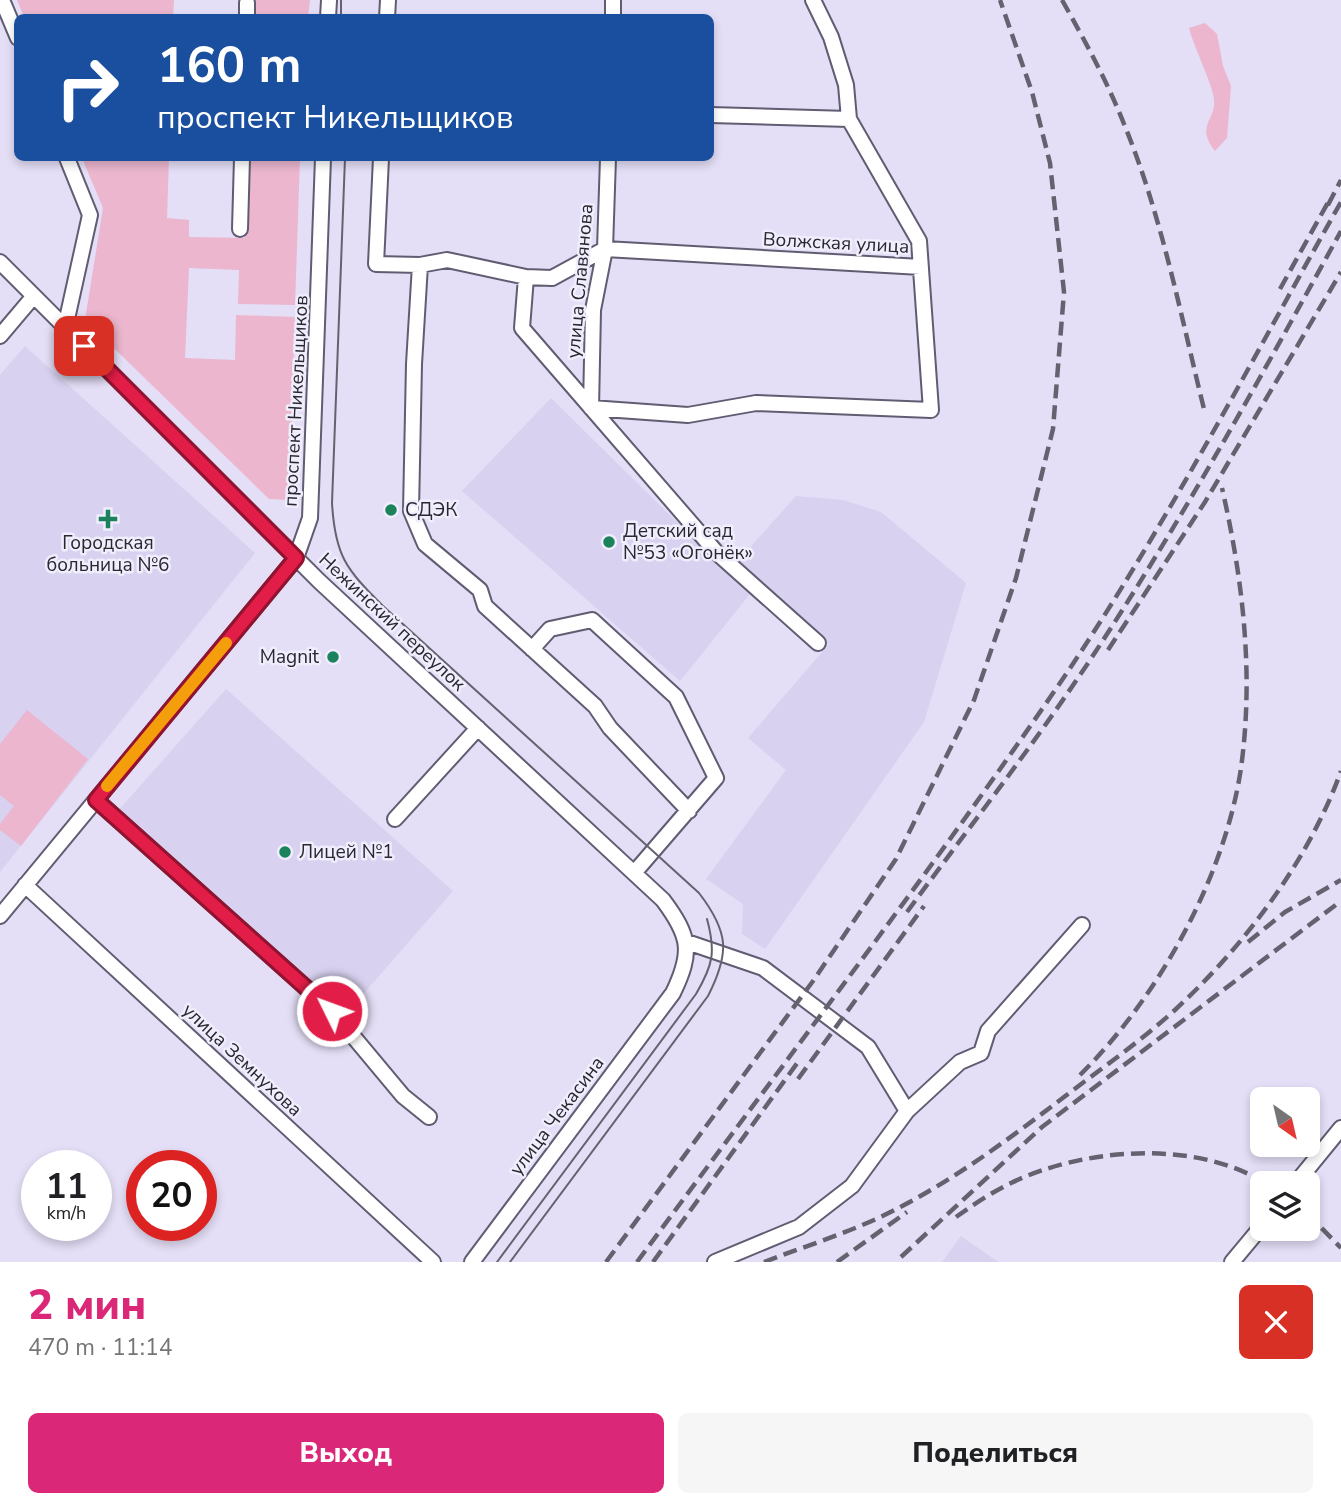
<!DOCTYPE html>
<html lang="ru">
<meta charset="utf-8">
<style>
:root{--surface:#fff;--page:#f6f6f6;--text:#202124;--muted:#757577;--accent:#db2777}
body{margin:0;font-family:"Nunito Sans",sans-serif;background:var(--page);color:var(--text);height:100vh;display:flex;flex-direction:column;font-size:26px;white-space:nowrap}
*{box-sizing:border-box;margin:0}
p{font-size:23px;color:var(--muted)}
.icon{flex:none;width:38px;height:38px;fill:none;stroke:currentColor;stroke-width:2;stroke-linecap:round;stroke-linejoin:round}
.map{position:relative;height:1262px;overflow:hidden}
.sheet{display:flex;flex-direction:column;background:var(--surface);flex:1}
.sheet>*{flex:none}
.hud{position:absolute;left:14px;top:14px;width:700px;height:147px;border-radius:10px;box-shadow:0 4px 10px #0003;background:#1a4fa0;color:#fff;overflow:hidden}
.needle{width:46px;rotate:146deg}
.controls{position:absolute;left:1250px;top:1087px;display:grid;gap:14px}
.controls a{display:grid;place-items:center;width:70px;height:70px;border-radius:10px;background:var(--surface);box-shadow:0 4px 10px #0003;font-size:35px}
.speed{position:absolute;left:21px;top:1150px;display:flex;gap:14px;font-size:35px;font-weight:700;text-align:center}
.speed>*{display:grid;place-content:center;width:91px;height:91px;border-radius:50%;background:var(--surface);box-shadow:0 4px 10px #0003;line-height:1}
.speed small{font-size:18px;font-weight:400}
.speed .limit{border:10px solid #d22;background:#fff;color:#111}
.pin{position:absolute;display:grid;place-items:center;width:60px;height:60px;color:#fff;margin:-30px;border-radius:14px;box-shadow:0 4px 10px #0006}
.me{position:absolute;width:77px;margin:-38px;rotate:312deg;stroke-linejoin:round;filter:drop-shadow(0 0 5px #0008)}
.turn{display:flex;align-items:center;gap:24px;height:147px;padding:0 28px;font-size:32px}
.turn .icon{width:91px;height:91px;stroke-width:2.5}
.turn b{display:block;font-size:49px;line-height:60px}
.round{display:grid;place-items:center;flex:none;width:74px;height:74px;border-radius:10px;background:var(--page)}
.head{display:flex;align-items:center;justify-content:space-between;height:119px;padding:0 28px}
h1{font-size:42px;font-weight:800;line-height:52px;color:var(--accent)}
.action{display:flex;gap:14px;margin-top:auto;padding:14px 28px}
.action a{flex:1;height:80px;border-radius:10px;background:var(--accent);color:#fff;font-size:28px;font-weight:800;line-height:80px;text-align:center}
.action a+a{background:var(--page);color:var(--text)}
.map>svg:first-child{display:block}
</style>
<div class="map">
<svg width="1341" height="1262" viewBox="0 0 1341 1262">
<rect width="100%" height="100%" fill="#e4def6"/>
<path fill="#d8d1f0" d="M 25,346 L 255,553 L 0,872 L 0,375 Z
M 551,398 L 750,594 L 680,681 L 462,491 Z
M 796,496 L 843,500 L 881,512 L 966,583 L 924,722 L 765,949 L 742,934 L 743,904 L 706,879 L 786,770 L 748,738 L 829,644 L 738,561 Z
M 226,689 L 453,891 L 344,1016 L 117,812 Z
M 961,1236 L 998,1262 L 942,1262 Z"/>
<path fill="#ebb6ce" d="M 17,0 L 174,0 L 173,17 L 24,17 Z
M 255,0 L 310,0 L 308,17 L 254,17 Z
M 1205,23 L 1217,34 L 1223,66 L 1231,86 L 1227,138 L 1215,151 C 1195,125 1216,121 1214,100 C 1213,85 1194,48 1189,28 Z
M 82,158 L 169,158 L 167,218 L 189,220 L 189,237 L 245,238 L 248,158 L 300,158 L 295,305 L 238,304 L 239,270 L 189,268 L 185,358 L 235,360 L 236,315 L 295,317 L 289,500 L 269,499 L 85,320 L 103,208 Z
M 27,710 L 88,759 L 21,846 L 0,830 L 0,824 L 14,806 L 0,795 L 0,744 Z"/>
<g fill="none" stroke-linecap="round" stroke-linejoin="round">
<g stroke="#615c71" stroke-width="18">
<path id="minor" d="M 2,0 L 18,38
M 247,18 L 247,3
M 328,18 L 329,0
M 387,18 L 388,0
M 613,18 L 613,0
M 710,115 L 849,119
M 381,158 L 376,264 L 420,265 L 447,260 L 526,277 L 552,278 L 605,249 L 921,267
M 608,158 L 605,249 L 593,310 L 591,408 L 688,415 L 756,403 L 931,410 L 919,241 L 849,119 L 846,85 L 831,37 L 813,0
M 240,229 L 242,158
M 0,262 L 319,581 L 663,900 C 690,936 693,952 673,993 L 472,1262
M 420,265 L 414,364 L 411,511 L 425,544 L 480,590 L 485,606 L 595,706 L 610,728 L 689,811
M 526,277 L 522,328 L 716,552 L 818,643
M 65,328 L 90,215 L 67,158
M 0,336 L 33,297
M 532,649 L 550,629 L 592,620 L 676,697 L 716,778 L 634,873
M 96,800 L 332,1011 L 403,1096 L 429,1117
M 395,819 L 478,728
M 25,885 L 433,1262
M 0,916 L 296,558 L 310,518 L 323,158
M 687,942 L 763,968 L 868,1047 L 907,1111 L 852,1186 L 799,1227 L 715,1262
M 907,1111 L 960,1062 L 981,1053 L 988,1031 L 1082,925
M 1296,1183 L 1341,1128
M 1232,1262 L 1262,1226"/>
</g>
<use href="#minor" stroke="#fff" stroke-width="14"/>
<path stroke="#656270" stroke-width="2" d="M 341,18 L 341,0
M 345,158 L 332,503 C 335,556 346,569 383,606 L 699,893 C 729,932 730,953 708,996 L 510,1262
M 497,1262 L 696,994 C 713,965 716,952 707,919"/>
<path stroke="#656270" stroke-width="4.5" stroke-dasharray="14 7" stroke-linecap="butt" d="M 1062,0 C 1085,41 1107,81 1124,124 C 1162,216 1181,317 1205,413
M 1328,205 L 1341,180
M 1280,289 L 1331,197
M 1108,650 L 1205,502 L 1341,272
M 907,912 C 970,826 1037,741 1096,651 C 1185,515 1263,373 1341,231
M 1248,942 L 1285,912 L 1341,880
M 1080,1075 C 1158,998 1225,877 1241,768 C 1254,674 1243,580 1222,488
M 798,1079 L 924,906
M 1307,1213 L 1341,1248
M 956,1217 C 973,1205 992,1192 1011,1183 C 1083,1148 1195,1139 1265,1183
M 901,1257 L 1042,1127 L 1341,901
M 606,1262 L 813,981 L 896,859 L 974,700 L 1016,578 L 1053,429 L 1064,292 L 1050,163 L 1032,92 L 1000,0
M 637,1262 C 779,1069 925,880 1060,683 C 1164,530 1250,363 1341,202
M 653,1262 L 798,1062
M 764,1262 C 811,1244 861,1229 906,1204 C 962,1174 1013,1136 1064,1097 C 1102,1068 1141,1041 1176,1009 C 1245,945 1309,860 1341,771
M 837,1262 L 907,1212"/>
</g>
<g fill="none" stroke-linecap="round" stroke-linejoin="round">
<g stroke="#92132f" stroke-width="18">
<path id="route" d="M 84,346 L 296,558 L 96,800 L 332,1011"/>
</g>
<use href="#route" stroke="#e11d48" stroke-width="12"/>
<path stroke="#f59e0b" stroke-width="12" d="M 107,786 L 226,643"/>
</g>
<g fill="#1c825c" stroke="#f0edfc" stroke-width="2.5">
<circle cx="391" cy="510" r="7"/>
<path d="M104.5 508.5h7v7h7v7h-7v7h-7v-7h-7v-7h7z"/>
<circle cx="609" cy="542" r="7"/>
<circle cx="333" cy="657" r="7"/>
<circle cx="285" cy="852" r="7"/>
</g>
<g text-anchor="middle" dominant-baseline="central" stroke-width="5" stroke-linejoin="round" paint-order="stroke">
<g font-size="19" fill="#292730" stroke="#f0edfc">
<text transform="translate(836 243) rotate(3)">Волжская улица</text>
<text transform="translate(580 281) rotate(-85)">улица Славянова</text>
<text transform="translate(296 401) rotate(-87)">проспект Никельщиков</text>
<text transform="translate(392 622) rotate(43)">Нежинский переулок</text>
<text transform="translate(242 1060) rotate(43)">улица Земнухова</text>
<text transform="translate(557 1116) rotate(-53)">улица Чекасина</text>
</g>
<g font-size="19" fill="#292730" stroke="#f0edfc" text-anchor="start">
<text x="405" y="510">СДЭК</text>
<text x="623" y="531">Детский сад<tspan x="623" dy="22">№53 «Огонёк»</tspan></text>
<text x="108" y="543" text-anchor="middle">Городская<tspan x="108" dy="22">больница №6</tspan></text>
<text x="319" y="657" text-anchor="end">Magnit</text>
<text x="299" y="852">Лицей №1</text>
</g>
</g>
</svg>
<div class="controls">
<a><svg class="needle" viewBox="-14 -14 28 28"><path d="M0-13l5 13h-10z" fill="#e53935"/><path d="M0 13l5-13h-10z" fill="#757577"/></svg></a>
<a><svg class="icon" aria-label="layers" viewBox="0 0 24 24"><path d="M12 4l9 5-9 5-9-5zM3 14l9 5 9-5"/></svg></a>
</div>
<div class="speed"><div>11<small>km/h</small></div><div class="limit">20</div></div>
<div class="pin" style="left:84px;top:346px;background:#d93025"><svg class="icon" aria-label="arrive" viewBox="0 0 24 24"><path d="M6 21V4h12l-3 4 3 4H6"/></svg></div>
<svg class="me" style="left:332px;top:1011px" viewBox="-20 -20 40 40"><circle r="17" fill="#e11d48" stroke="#fff" stroke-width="3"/><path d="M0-11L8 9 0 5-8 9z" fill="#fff"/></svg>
<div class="hud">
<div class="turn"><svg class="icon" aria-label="right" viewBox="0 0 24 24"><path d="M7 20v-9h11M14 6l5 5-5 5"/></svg><div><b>160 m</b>проспект Никельщиков</div></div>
</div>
</div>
<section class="sheet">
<div class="head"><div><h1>2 мин</h1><p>470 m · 11:14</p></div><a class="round" style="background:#d93025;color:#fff"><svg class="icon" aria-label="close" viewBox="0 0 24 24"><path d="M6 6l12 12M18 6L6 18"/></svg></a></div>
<div class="action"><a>Выход</a><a>Поделиться</a></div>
</section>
